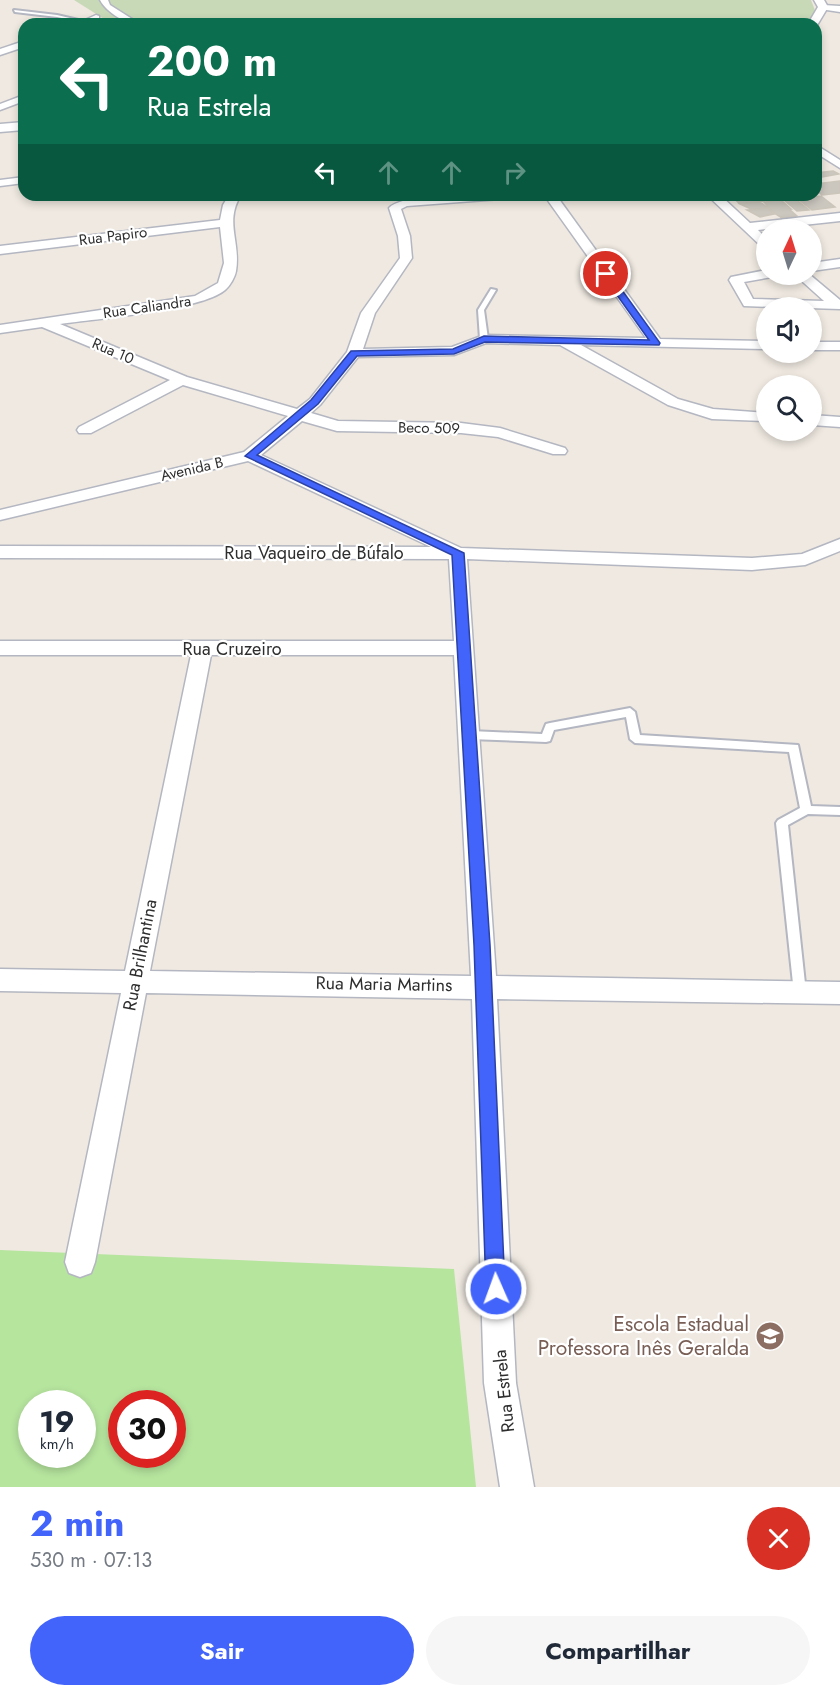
<!DOCTYPE html>
<html lang="pt">
<meta charset="utf-8">
<style>
:root{--surface:#fff;--page:#f6f6f7;--text:#1f2937;--muted:#747a83;--accent:#4264fb}
body{margin:0;font-family:Jost,sans-serif;background:var(--page);color:var(--text);height:100vh;display:flex;flex-direction:column;font-size:22px;white-space:nowrap}
*{box-sizing:border-box;margin:0}
p{font-size:20px;color:var(--muted)}
.icon{flex:none;width:33px;height:33px;fill:none;stroke:currentColor;stroke-width:2;stroke-linecap:round;stroke-linejoin:round}
.map{position:relative;height:1487px;overflow:hidden}
.drawer{display:flex;flex-direction:column;background:var(--surface);flex:1}
.drawer>*{flex:none}
.guide{position:absolute;left:18px;top:18px;width:804px;height:183px;border-radius:18px;box-shadow:0 3px 9px #0003;background:#0b6e4f;color:#fff;overflow:hidden}
.needle{width:39px;rotate:4deg}
.buttons{position:absolute;left:756px;top:219px;display:grid;gap:12px}
.buttons a{display:grid;place-items:center;width:66px;height:66px;border-radius:50%;background:var(--surface);box-shadow:0 3px 9px #0003;font-size:30px}
.speed{position:absolute;left:18px;top:1390px;display:flex;gap:12px;font-size:30px;font-weight:700;text-align:center}
.speed>*{display:grid;place-content:center;width:78px;height:78px;border-radius:50%;background:var(--surface);box-shadow:0 3px 9px #0003;line-height:1}
.speed small{font-size:15px;font-weight:400}
.speed .limit{border:9px solid #d22;background:#fff;color:#111}
.pin{position:absolute;display:grid;place-items:center;width:51px;height:51px;color:#fff;margin:-26px;border:3px solid #fff;border-radius:50%;box-shadow:0 2px 6px #0007}
.me{position:absolute;width:66px;margin:-33px;rotate:358deg;stroke-linejoin:round;filter:drop-shadow(0 0 4px #0008)}
.turn{display:flex;align-items:center;gap:21px;height:126px;padding:0 30px;font-size:27px}
.turn .icon{width:78px;height:78px;stroke-width:2.5}
.turn b{display:block;font-size:42px;line-height:51px}
.lanes{display:flex;align-items:center;height:57px;padding:0 30px;background:#0003;justify-content:center;gap:30px;direction:ltr}
.lanes .off{opacity:.35}
.round{display:grid;place-items:center;flex:none;width:63px;height:63px;border-radius:32px;background:var(--page)}
.summary{display:flex;align-items:center;justify-content:space-between;height:102px;padding:0 30px}
h1{font-size:36px;font-weight:700;line-height:45px;color:var(--accent)}
.cta{display:flex;gap:12px;margin-top:auto;padding:12px 30px}
.cta a{flex:1;height:69px;border-radius:36px;background:var(--accent);color:#fff;font-size:24px;font-weight:700;line-height:69px;text-align:center}
.cta a+a{background:var(--page);color:var(--text)}
.map>svg:first-child{display:block}
</style>
<div class="map">
<svg width="840" height="1487" viewBox="0 0 840 1487">
<rect width="100%" height="100%" fill="#efe9e1"/>
<path fill="#b6e59e" fill-rule="evenodd" d="M 0,1250 L 454,1269 L 476,1487 L 0,1487 ZM 32,1404 L 82,1404 L 82,1455 L 32,1455 ZM 122,1404 L 172,1404 L 172,1455 L 122,1455 Z"/>
<path fill="#c8d9b8" d="M 74,0 L 811,0 L 816,13 L 808,24 L 112,24 Z"/>
<path fill="#cbc7bf" stroke="#cbc5ba" stroke-width="1.5" d="M 833,171 L 839,174 L 816,178 L 816,173 Z
M 840,181 L 840,193 L 822,195 L 816,190 L 816,184 Z
M 730,195 L 756,195 L 763,201 L 740,204 Z
M 821,196 L 835,207 L 812,210 L 798,199 Z
M 794,198 L 809,210 L 797,211 L 783,199 Z
M 781,200 L 791,209 L 789,209 L 797,216 L 782,218 L 774,213 L 764,202 Z
M 760,202 L 768,208 L 753,210 L 740,204 Z
M 768,208 L 774,214 L 760,217 L 747,210 Z"/>
<g fill="none" stroke-linecap="round" stroke-linejoin="round">
<g stroke="#b4b7c1" stroke-width="4">
<path id="service" d="M 14,10 L 57,15 L 87,22 L 85,23 L 57,17 L 15,12 Z
M 491,289 L 496,290 L 484,310 L 488,339 L 484,341 L 480,339 L 478,310 Z
M 630,708 L 635,712 L 640,735 L 798,745 L 811,806 L 840,807 L 840,815 L 808,814 L 788,825 L 806,993 L 804,997 L 800,999 L 796,997 L 794,993 L 776,823 L 778,820 L 800,808 L 789,752 L 635,743 L 630,739 L 626,717 L 554,730 L 550,741 L 546,742 L 470,739 L 465,735 L 470,731 L 542,734 L 546,724 L 550,723 Z"/>
</g>
<g stroke="#b4b7c1" stroke-width="3">
<path id="minor" d="M 100,0 L 108,0 L 110,5 L 140,24 C 126,24 107,13 100,0 Z
M 823,5 L 840,6 L 840,12 L 820,9 L 819,7 Z
M 96,15 L 99,16 L 99,20 L 88,24 L 76,24 Z
M 24,41 L 24,47 L 0,55 L 0,49 Z
M 24,95 L 24,101 L 0,110 L 0,104 Z
M 816,145 L 840,160 L 840,168 L 816,153 Z
M 24,177 L 24,183 L 0,186 L 0,180 Z
M 229,195 L 241,195 C 224,222 241,242 236,271 C 235,277 230,286 225,290 C 202,310 95,319 60,324 L 187,377 L 297,409 L 310,399 L 347,352 L 361,313 L 400,258 L 398,236 L 389,208 C 405,191 494,195 520,195 L 514,198 L 407,206 L 401,209 L 410,236 L 412,258 L 375,313 L 363,349 L 452,347 L 484,335 L 646,338 L 544,195 L 556,195 L 660,339 L 766,341 L 766,349 L 581,345 L 678,399 L 713,409 L 766,413 L 766,421 L 712,419 L 668,405 L 560,345 L 486,343 L 454,355 L 358,357 L 320,405 L 311,413 L 338,421 L 461,423 L 500,428 L 565,448 L 567,451 L 565,454 L 553,454 L 498,437 L 461,433 L 337,431 L 302,421 L 261,455 L 461,548 L 752,558 L 802,554 L 840,539 L 840,551 L 805,565 L 752,570 L 467,559 L 496,976 L 840,982 L 840,1004 L 497,999 L 516,1383 L 534,1487 L 500,1487 L 484,1383 L 472,999 L 146,993 L 95,1262 L 91,1273 L 80,1277 L 69,1273 L 65,1262 L 121,993 L 0,991 L 0,969 L 125,971 L 191,655 L 0,655 L 0,641 L 454,641 L 449,559 L 0,558 L 0,546 L 431,547 L 248,461 L 0,520 L 0,510 L 244,452 L 288,416 L 183,385 L 91,433 L 79,433 L 77,430 L 79,427 L 170,380 L 42,327 L 0,333 L 0,325 L 195,296 L 218,283 L 224,263 L 220,227 L 0,254 L 0,246 L 220,220 L 223,205 ZM 211,655 L 454,655 L 471,976 L 150,971 Z
M 707,195 L 720,195 L 750,223 L 840,213 L 840,221 L 758,230 L 766,238 L 766,248 L 762,247 Z
M 840,259 L 840,267 L 812,271 L 812,263 Z
M 766,270 L 766,274 L 773,274 L 772,277 L 744,282 L 753,299 L 824,301 L 794,274 L 809,274 L 840,300 L 840,309 L 744,306 L 729,280 L 731,277 Z
M 812,342 L 840,342 L 840,350 L 812,350 Z
M 812,415 L 840,417 L 840,427 L 812,425 Z"/>
</g>
<g stroke="#b4b7c1" stroke-width="3">
<path id="tertiary" d="M 814,0 L 824,0 L 828,7 L 816,27 L 816,24 L 808,24 L 818,7 Z
M 24,122 L 24,130 L 0,132 L 0,124 Z"/>
</g>
<use href="#service" fill="#fff" fill-rule="evenodd"/>
<use href="#minor" fill="#fff" fill-rule="evenodd"/>
<use href="#tertiary" fill="#fff" fill-rule="evenodd"/>
</g>
<path fill="#4264fb" stroke="#2b41a3" stroke-width="1.5" d="M 603,272 L 609,272 L 660,343 L 659,345 L 485,342 L 454,354 L 357,356 L 318,404 L 257,455 L 464,553 L 490,945 L 505,1289 L 503,1296 L 496,1299 L 489,1296 L 486,1289 L 474,945 L 452,555 L 245,456 L 311,400 L 351,351 L 453,349 L 484,336 L 649,340 L 602,274 Z"/>
<defs>
<g id="school-disc" transform="scale(1.5)"><circle r="9.5" fill="#8d6e63" stroke="#fff"/><path d="M0-5L7-2L0 1L-7-2ZM-4 1L0 2.5L4 1V4Q0 6-4 4Z" fill="#fff"/></g>
</defs>
<g fill-rule="evenodd">
<use href="#school-disc" x="770" y="1336"/>
</g>
<g text-anchor="middle" dominant-baseline="central" stroke-width="4.5" stroke-linejoin="round" paint-order="stroke">
<g font-size="15" fill="#2e2e2e" stroke="#fff">
<text transform="translate(113 236) rotate(-7)">Rua Papiro</text>
<text transform="translate(147 307) rotate(-8)">Rua Caliandra</text>
<text transform="translate(113 351) rotate(23)">Rua 10</text>
<text transform="translate(429 428) rotate(1)">Beco 509</text>
<text transform="translate(192 469) rotate(-13)">Avenida B</text>
</g>
<g font-size="18" fill="#2e2e2e" stroke="#fff">
<text x="314" y="553">Rua Vaqueiro de Búfalo</text>
<text x="232" y="649">Rua Cruzeiro</text>
<text transform="translate(140 955) rotate(-79)">Rua Brilhantina</text>
<text transform="translate(384 984) rotate(1)">Rua Maria Martins</text>
<text transform="translate(504 1391) rotate(-96)">Rua Estrela</text>
</g>
<g font-size="21" fill="#785e54" stroke="#fff" text-anchor="end">
<text x="749" y="1324">Escola Estadual<tspan x="749" dy="24">Professora Inês Geralda</tspan></text>
</g>
</g>
</svg>
<div class="buttons">
<a><svg class="needle" viewBox="-14 -14 28 28"><path d="M0-13l5 13h-10z" fill="#e53935"/><path d="M0 13l5-13h-10z" fill="#747a83"/></svg></a>
<a><svg class="icon" aria-label="sound" viewBox="0 0 24 24"><path d="M4 9h4l5-4v14l-5-4H4zM17 9q2 3 0 6"/></svg></a>
<a><svg class="icon" aria-label="search" viewBox="0 0 24 24"><circle cx="10" cy="10" r="6"/><path d="M15 15l6 6"/></svg></a>
</div>
<div class="speed"><div>19<small>km/h</small></div><div class="limit">30</div></div>
<div class="pin" style="left:606px;top:274px;background:#d93025"><svg class="icon" aria-label="arrive" viewBox="0 0 24 24"><path d="M6 21V4h12l-3 4 3 4H6"/></svg></div>
<svg class="me" style="left:496px;top:1289px" viewBox="-20 -20 40 40"><circle r="17" fill="#4264fb" stroke="#fff" stroke-width="3"/><path d="M0-11L8 9 0 5-8 9z" fill="#fff"/></svg>
<div class="guide">
<div class="turn"><svg class="icon" aria-label="left" viewBox="0 0 24 24"><path d="M17 20v-9H6M10 6l-5 5 5 5"/></svg><div><b>200 m</b>Rua Estrela</div></div>
<div class="lanes"><svg class="icon" aria-label="left" viewBox="0 0 24 24"><path d="M17 20v-9H6M10 6l-5 5 5 5"/></svg><svg class="icon off" aria-label="ahead" viewBox="0 0 24 24"><path d="M12 20V5M6 11l6-6 6 6"/></svg><svg class="icon off" aria-label="ahead" viewBox="0 0 24 24"><path d="M12 20V5M6 11l6-6 6 6"/></svg><svg class="icon off" aria-label="right" viewBox="0 0 24 24"><path d="M7 20v-9h11M14 6l5 5-5 5"/></svg></div>
</div>
</div>
<section class="drawer">
<div class="summary"><div><h1>2 min</h1><p>530 m · 07:13</p></div><a class="round" style="background:#d93025;color:#fff"><svg class="icon" aria-label="close" viewBox="0 0 24 24"><path d="M6 6l12 12M18 6L6 18"/></svg></a></div>
<div class="cta"><a>Sair</a><a>Compartilhar</a></div>
</section>
